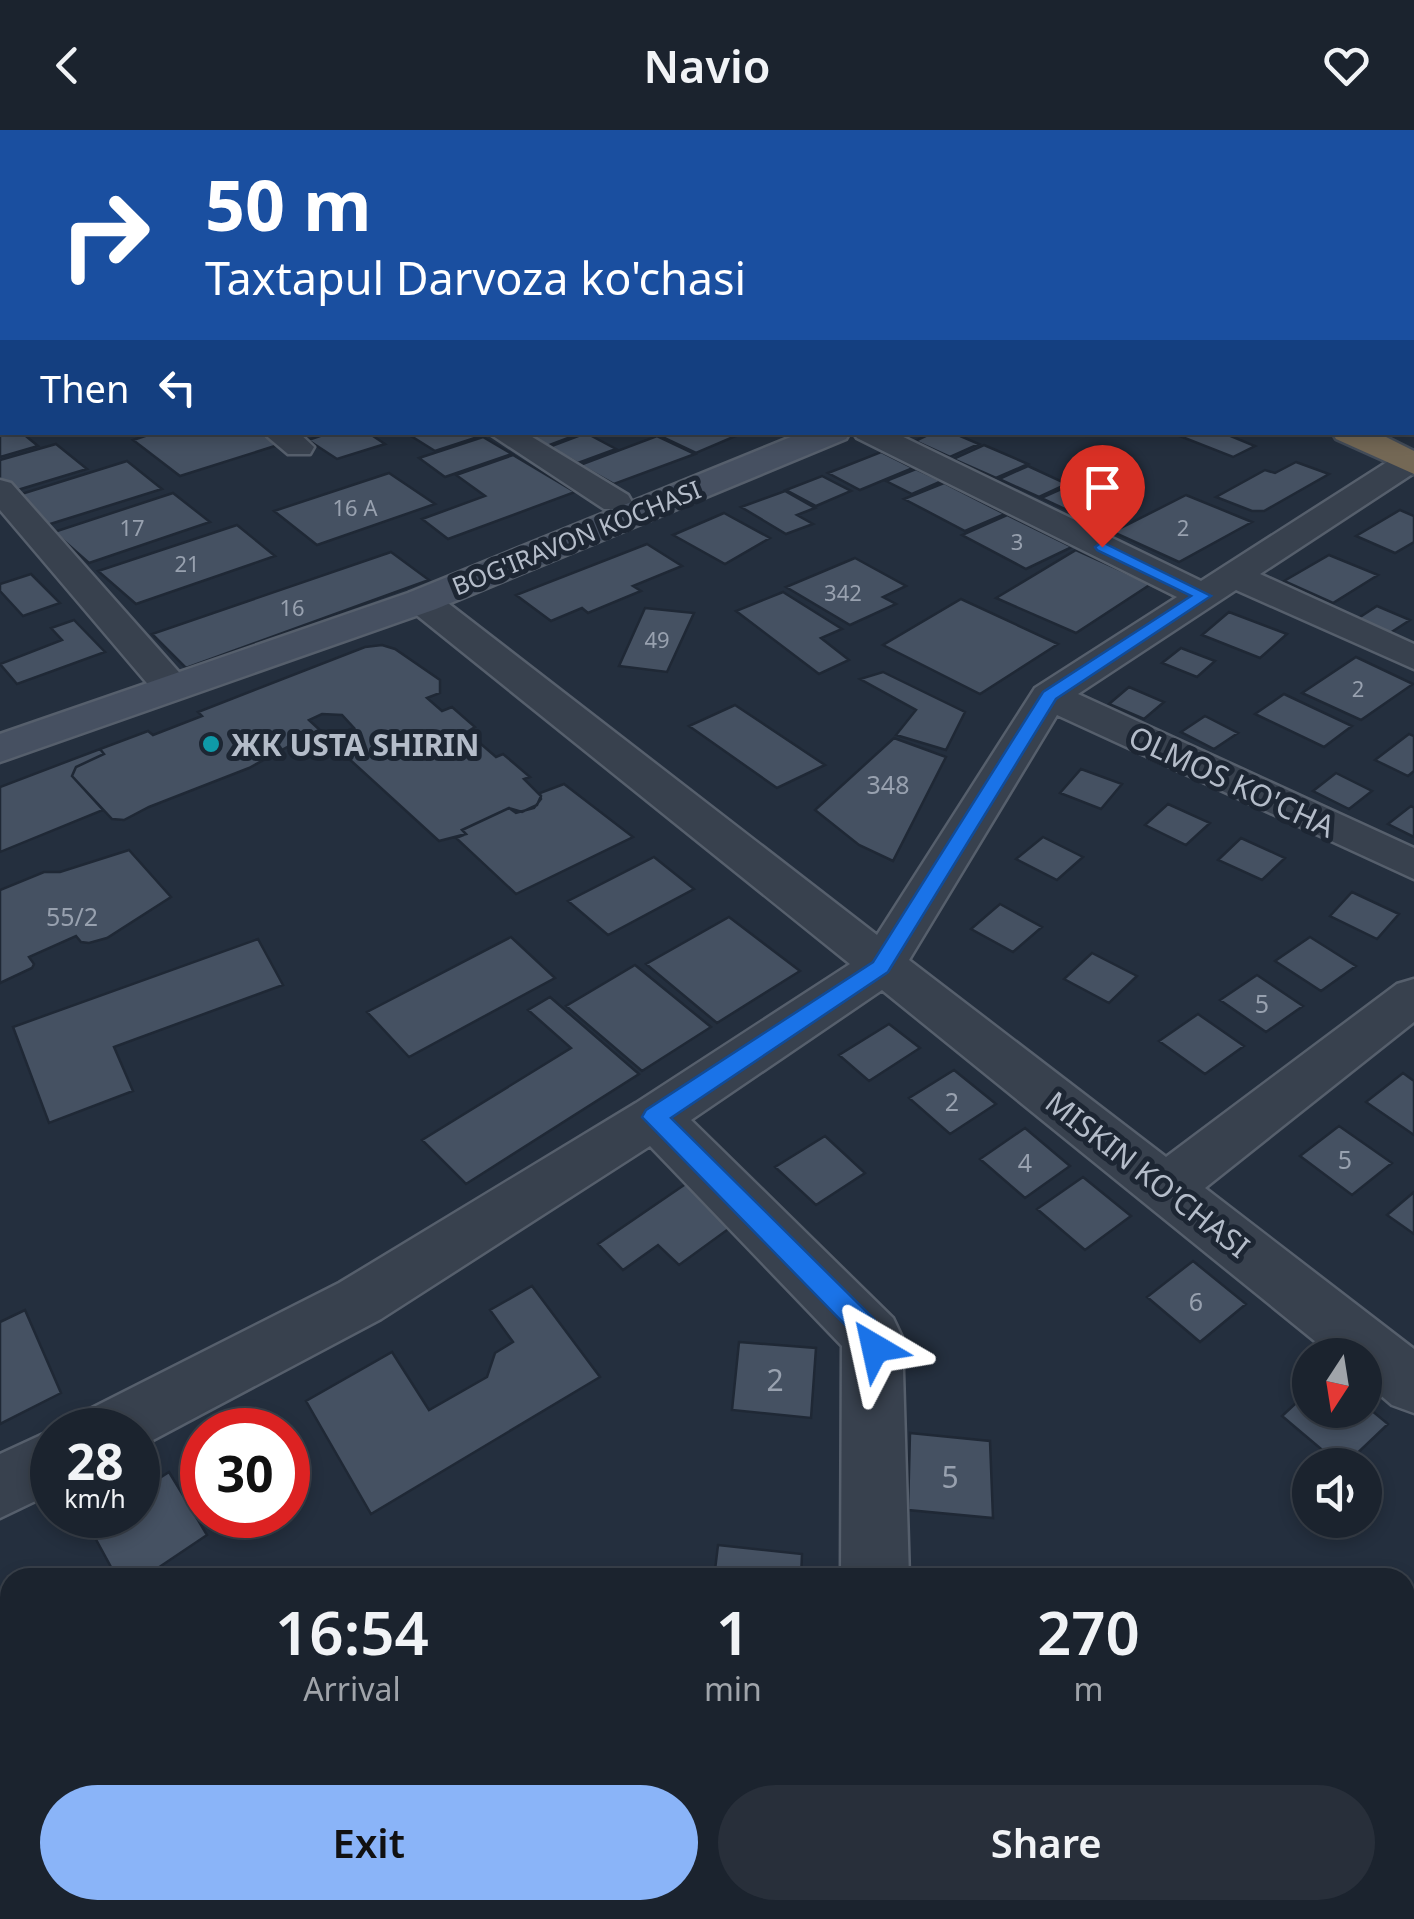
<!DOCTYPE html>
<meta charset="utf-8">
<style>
:root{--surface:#1b232e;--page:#282f3a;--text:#f1f3f6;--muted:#a0a4aa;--line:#39404a;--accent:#8ab4f8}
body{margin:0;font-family:"Noto Sans",sans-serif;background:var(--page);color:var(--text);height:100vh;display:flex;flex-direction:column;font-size:38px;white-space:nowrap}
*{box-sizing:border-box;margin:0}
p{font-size:32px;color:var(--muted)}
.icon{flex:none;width:55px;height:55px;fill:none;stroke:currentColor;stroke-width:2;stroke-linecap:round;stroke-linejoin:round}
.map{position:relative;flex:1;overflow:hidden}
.side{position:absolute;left:0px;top:1438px;width:1415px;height:352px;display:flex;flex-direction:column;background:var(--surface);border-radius:30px 30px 0 0;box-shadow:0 5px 15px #0003,0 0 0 2px var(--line)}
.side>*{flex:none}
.top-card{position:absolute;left:0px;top:0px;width:1415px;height:305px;box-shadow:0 5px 15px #0003,0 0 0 2px var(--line);background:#1a4fa0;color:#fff;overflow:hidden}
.needle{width:65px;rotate:192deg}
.tools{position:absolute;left:1292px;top:1208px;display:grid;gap:20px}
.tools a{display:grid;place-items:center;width:90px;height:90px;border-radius:50%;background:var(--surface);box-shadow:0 5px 15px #0003,0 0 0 2px var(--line);font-size:50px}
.speed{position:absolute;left:30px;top:1278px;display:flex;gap:20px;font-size:50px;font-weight:700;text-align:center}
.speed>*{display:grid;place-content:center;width:130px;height:130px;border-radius:50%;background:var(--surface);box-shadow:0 5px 15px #0003,0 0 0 2px var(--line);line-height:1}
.speed small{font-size:25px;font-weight:400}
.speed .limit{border:15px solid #d22;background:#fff;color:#111}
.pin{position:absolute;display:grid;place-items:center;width:85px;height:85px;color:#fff;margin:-102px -42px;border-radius:50% 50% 50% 0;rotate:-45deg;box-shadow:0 0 10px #0007}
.pin .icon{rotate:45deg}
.me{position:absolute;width:110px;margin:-55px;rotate:324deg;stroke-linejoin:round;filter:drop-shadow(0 0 8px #0008)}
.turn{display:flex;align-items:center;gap:35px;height:210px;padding:0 40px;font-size:45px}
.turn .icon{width:130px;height:130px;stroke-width:2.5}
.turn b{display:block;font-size:70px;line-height:85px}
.then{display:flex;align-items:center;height:95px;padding:0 40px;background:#0003;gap:20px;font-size:38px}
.eta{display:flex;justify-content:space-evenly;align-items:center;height:170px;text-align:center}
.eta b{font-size:60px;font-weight:600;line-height:70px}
.primary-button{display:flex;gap:20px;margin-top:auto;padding:20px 40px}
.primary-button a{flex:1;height:115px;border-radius:60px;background:var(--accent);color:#111;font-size:40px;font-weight:600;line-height:115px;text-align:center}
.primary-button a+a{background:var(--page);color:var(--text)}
header{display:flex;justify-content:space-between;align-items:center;height:130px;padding:0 40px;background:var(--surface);font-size:45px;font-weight:600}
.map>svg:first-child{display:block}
</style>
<header><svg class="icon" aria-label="back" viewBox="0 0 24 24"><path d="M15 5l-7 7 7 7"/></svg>Navio<svg class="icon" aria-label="heart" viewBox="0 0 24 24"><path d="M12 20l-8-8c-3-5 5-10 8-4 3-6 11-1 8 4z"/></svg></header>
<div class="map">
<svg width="1414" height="1789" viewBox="0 0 1414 1789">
<rect width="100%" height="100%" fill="#242f3e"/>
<path fill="#455162" stroke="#1f2835" stroke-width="2.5" d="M 21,302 L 38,316 L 0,327 L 0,304 Z
M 157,302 L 259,302 L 278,315 L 180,346 L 133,310 Z
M 332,302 L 367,302 L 385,314 L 337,329 L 308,310 Z
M 423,302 L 476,302 L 481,306 L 435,321 L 411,306 Z
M 524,302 L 584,302 L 547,316 Z
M 664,302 L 745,302 L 696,323 L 658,305 Z
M 934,302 L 951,302 L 979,314 L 950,327 L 915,311 Z
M 1221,302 L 1255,316 L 1233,327 L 1172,303 Z
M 586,303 L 616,319 L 578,333 L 549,317 Z
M 657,306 L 695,324 L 614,354 L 580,335 Z
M 483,307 L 512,324 L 445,347 L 419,328 Z
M 56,314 L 87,339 L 11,362 L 0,352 L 0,330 Z
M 984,315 L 1028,334 L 996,348 L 953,329 Z
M 881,322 L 913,338 L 860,360 L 828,343 Z
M 513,325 L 575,362 L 448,409 L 422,389 L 485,366 L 456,345 Z
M 127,331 L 162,359 L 47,395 L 15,366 Z
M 1296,332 L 1329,344 L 1264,381 L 1252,381 L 1216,367 L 1265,340 L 1275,343 Z
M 1028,336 L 1067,354 L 1039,367 L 999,349 Z
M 916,339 L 942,351 L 912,364 L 886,351 Z
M 389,343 L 435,374 L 317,415 L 274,381 Z
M 822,346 L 851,361 L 816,376 L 786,360 Z
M 944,353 L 1005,384 L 965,401 L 904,369 Z
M 1068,356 L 1133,384 L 1106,398 L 1041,368 Z
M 785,361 L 815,378 L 797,385 L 813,394 L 786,404 L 741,377 Z
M 173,363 L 210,392 L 89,433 L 54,402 Z
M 1186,365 L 1252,392 L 1179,432 L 1113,402 Z
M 1400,380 L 1414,386 L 1414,412 L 1395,423 L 1356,406 Z
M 724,383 L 770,408 L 725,434 L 673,405 Z
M 1007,385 L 1072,417 L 1026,439 L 962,405 Z
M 237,395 L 275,426 L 136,474 L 98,441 Z
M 647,414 L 682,436 L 633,456 L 641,461 L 588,483 L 582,478 L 551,491 L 516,465 Z
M 1076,420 L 1151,454 L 1076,503 L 996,468 Z
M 391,422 L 429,450 L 186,538 L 152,504 Z
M 1329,425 L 1378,445 L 1333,473 L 1284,451 Z
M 855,428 L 906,456 L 883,467 L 896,474 L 850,495 L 786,457 Z
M 31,444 L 60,473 L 23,486 L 0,461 L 0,454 Z
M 783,462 L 842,499 L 821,508 L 849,530 L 819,544 L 736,481 Z
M 961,469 L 1058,514 L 980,564 L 883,515 Z
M 1377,476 L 1410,490 L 1390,503 L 1357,489 Z
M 645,478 L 694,483 L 667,542 L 619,536 Z
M 1229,482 L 1287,504 L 1260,528 L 1202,505 Z
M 74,490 L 105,522 L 17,554 L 0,534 L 62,510 L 51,498 Z
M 382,515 L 395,519 L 440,550 L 440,563 L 427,568 L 442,581 L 452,577 L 475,597 L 467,602 L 496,627 L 503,624 L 530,647 L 524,649 L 541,666 L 537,675 L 522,682 L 509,678 L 462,700 L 466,704 L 439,711 L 335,616 L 338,604 L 354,598 L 342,585 L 322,584 L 309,590 L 322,602 L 317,610 L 296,620 L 291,615 L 249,638 L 149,677 L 124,690 L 112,689 L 72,646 L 76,637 L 104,624 L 100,619 L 148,601 L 153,605 L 202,586 L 198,582 L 365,517 Z
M 1181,518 L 1215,531 L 1197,547 L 1162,533 Z
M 1356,527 L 1413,554 L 1361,590 L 1302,563 Z
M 883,542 L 965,582 L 946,620 L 896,605 L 916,580 L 860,549 Z
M 1129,557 L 1164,572 L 1144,589 L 1109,574 Z
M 1284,564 L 1352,596 L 1324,617 L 1255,584 Z
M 735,575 L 825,635 L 777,658 L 689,596 Z
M 1205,586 L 1238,603 L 1214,619 L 1181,602 Z
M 1409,604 L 1414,606 L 1414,641 L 1408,646 L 1375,630 Z
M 894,608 L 946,627 L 893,731 L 859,715 L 815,680 Z
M 100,619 L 104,624 L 76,637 L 72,646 L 103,680 L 0,722 L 0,657 Z
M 1081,639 L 1122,654 L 1101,679 L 1060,663 Z
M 1336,643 L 1372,661 L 1349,679 L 1313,661 Z
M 564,654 L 633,707 L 516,764 L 456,708 L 466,704 L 462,700 L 509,678 L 516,683 L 534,678 L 541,669 L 540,663 Z
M 1168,674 L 1210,693 L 1186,715 L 1145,695 Z
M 1411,676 L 1414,678 L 1414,707 L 1388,694 Z
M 1043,707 L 1083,727 L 1057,750 L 1016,729 Z
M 1241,708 L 1285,728 L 1262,750 L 1218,730 Z
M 129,720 L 171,767 L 107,808 L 89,813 L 81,812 L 76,806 L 29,827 L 34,834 L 32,838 L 0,853 L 0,760 L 44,742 L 60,742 Z
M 654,727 L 694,759 L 608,805 L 568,771 Z
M 1352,762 L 1399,784 L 1377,809 L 1330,786 Z
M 1000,774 L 1042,797 L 1013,822 L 971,799 Z
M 729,787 L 800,841 L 717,893 L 646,834 Z
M 511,807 L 555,848 L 409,927 L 367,882 Z
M 1310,807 L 1356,836 L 1321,861 L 1275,831 Z
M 258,809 L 283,855 L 114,917 L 133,961 L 49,993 L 13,897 Z
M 1092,823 L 1137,846 L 1109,873 L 1064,849 Z
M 635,835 L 711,897 L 642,941 L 566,876 Z
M 1257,845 L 1303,876 L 1266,902 L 1220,870 Z
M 550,867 L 639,944 L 466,1054 L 422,1010 L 571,918 L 528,880 Z
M 1198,884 L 1244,916 L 1205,944 L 1159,911 Z
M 889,894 L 920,918 L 869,951 L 839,925 Z
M 954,940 L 996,974 L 950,1004 L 909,968 Z
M 1403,943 L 1414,951 L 1414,1005 L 1366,972 Z
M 1339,996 L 1392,1033 L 1352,1065 L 1300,1026 Z
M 1025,998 L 1070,1036 L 1025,1068 L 980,1029 Z
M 825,1006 L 865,1043 L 816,1075 L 775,1037 Z
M 1083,1047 L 1131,1086 L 1085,1120 L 1037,1079 Z
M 687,1053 L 734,1095 L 679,1135 L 658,1115 L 623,1140 L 598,1114 Z
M 1414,1062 L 1414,1104 L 1387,1085 Z
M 1193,1131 L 1246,1174 L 1200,1212 L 1147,1167 Z
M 532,1156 L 600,1247 L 371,1384 L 306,1271 L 392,1222 L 429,1280 L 487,1247 L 495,1223 L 513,1212 L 490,1180 Z
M 25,1180 L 61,1263 L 0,1294 L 0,1192 Z
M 739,1212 L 816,1218 L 811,1288 L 732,1280 Z
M 1310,1260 L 1310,1280 L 1365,1280 L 1365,1275 L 1388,1294 L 1345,1335 L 1340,1335 L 1282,1286 Z
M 910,1303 L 990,1311 L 993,1388 L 908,1380 Z
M 169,1342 L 207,1405 L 143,1448 L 117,1448 L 87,1393 L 100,1385 L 138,1385 L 138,1362 Z
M 718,1415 L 802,1424 L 801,1448 L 714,1448 Z
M 0,1489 L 10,1510 L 10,1524 L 0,1530 Z
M 221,1780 L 321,1780 L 319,1789 L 218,1789 Z"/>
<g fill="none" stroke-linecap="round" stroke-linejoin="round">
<g stroke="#565f6c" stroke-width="5">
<path id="street" d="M 1102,0 L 1128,0 L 1129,2 L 1104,2 Z
M 0,38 L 2,39 L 2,52 L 0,52 Z
M 1412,81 L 1414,81 L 1414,95 L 1412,95 Z
M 0,128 L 2,128 L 2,143 L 0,143 Z
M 2,260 L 2,278 L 0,279 L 0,261 Z
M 262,302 L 298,302 L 314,317 L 310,324 L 288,324 Z
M 487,302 L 524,302 L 628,365 L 632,372 L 628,379 L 604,379 Z
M 853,302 L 893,302 L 1201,451 L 1398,325 L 1414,324 L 1414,343 L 1260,444 L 1414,514 L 1414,539 L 1236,460 L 1078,564 L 1414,718 L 1414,749 L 1057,585 L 909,830 L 1166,1027 L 1397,854 L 1414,849 L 1414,892 L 1205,1058 L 1414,1219 L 1414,1283 L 1392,1275 L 1365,1252 L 1365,1225 L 1332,1225 L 882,860 L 691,990 L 893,1188 L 902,1207 L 909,1448 L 841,1448 L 842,1216 L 650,1016 L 381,1189 L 138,1318 L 138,1300 L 78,1300 L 88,1280 L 339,1153 L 636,973 L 850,834 L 409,479 L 404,471 L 409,463 L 422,460 L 435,463 L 877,805 L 1035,558 L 1177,467 L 857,308 Z
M 0,350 L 11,353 L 185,549 L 190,557 L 185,565 L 171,569 L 157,565 L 0,380 Z
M 52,1300 L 52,1363 L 0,1388 L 0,1324 Z
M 839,1780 L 919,1780 L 920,1789 L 840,1789 Z"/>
</g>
<g stroke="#565f6c" stroke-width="5">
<path id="secondary" d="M 803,302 L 850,302 L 846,309 L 436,479 L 0,632 L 0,604 L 408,463 Z"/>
</g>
<g stroke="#434c59" stroke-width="5">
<path id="highway" d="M 556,0 L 584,0 L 585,2 L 558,2 Z
M 1332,302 L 1376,302 L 1414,321 L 1414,344 L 1336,309 Z"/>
</g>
<use href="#street" fill="#38414e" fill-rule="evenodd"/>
<use href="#secondary" fill="#465061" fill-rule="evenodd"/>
<use href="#highway" fill="#746855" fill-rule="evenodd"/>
</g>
<path fill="#1a73e8" stroke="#114b97" stroke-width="2.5" d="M 1102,412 L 1211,466 L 1056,569 L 888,842 L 671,988 L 874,1189 L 889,1218 L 885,1227 L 875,1230 L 865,1227 L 855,1205 L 642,987 L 646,980 L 873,832 L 1043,562 L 1191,466 L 1097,420 L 1095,417 Z"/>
<circle fill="#0f9aa8" stroke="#1d2633" stroke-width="4" cx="211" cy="614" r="10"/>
<g text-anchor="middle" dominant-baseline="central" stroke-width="10" stroke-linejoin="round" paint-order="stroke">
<g font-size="22" fill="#98a1af">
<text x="355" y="377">16 A</text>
<text x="132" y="397">17</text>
<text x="1183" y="397">2</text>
<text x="1017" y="411">3</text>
<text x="187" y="433">21</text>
<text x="843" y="462">342</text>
<text x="292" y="477">16</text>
<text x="657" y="509">49</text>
<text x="1358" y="558">2</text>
</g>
<g font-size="25" fill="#b4bcc9" stroke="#1d2633">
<text transform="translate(576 407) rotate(-22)">BOG'IRAVON KOCHASI</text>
</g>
<g font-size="25" fill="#98a1af">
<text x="888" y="654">348</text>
<text x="72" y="786">55/2</text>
<text x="1262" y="873">5</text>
<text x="952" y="971">2</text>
<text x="1345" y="1029">5</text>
<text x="1025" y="1032">4</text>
<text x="1196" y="1171">6</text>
</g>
<g font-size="30" font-weight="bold" fill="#b4bcc9" stroke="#1d2633" text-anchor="start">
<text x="231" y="614">ЖК USTA SHIRIN</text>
</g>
<g font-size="30" fill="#b4bcc9" stroke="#1d2633">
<text transform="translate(1232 651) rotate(25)">OLMOS KO'CHA</text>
<text transform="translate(1148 1044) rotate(38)">MISKIN KO'CHASI</text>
</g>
<g font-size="30" fill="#98a1af">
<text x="775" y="1249">2</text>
<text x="950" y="1346">5</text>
</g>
</g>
</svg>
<div class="tools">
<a><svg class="needle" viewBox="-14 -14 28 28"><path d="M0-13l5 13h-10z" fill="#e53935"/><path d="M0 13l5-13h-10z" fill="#a0a4aa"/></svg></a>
<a><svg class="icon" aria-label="sound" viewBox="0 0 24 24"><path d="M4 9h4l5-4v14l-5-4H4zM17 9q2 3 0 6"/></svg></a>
</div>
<div class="speed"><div>28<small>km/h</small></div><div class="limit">30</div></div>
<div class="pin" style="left:1102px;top:417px;background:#d93025"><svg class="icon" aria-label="arrive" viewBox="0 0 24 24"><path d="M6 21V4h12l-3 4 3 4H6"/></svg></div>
<svg class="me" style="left:875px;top:1218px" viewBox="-20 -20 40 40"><path d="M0-17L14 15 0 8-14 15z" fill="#1a73e8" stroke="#fff" stroke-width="4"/></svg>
<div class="top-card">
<div class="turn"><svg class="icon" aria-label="right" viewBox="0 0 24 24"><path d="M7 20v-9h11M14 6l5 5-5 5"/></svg><div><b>50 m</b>Taxtapul Darvoza ko'chasi</div></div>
<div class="then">Then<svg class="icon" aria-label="left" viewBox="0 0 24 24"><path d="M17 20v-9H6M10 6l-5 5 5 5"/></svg></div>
</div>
<section class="side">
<div class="eta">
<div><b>16:54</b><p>Arrival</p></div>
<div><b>1</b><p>min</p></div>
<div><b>270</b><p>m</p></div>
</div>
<div class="primary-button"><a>Exit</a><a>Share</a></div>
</section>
</div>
